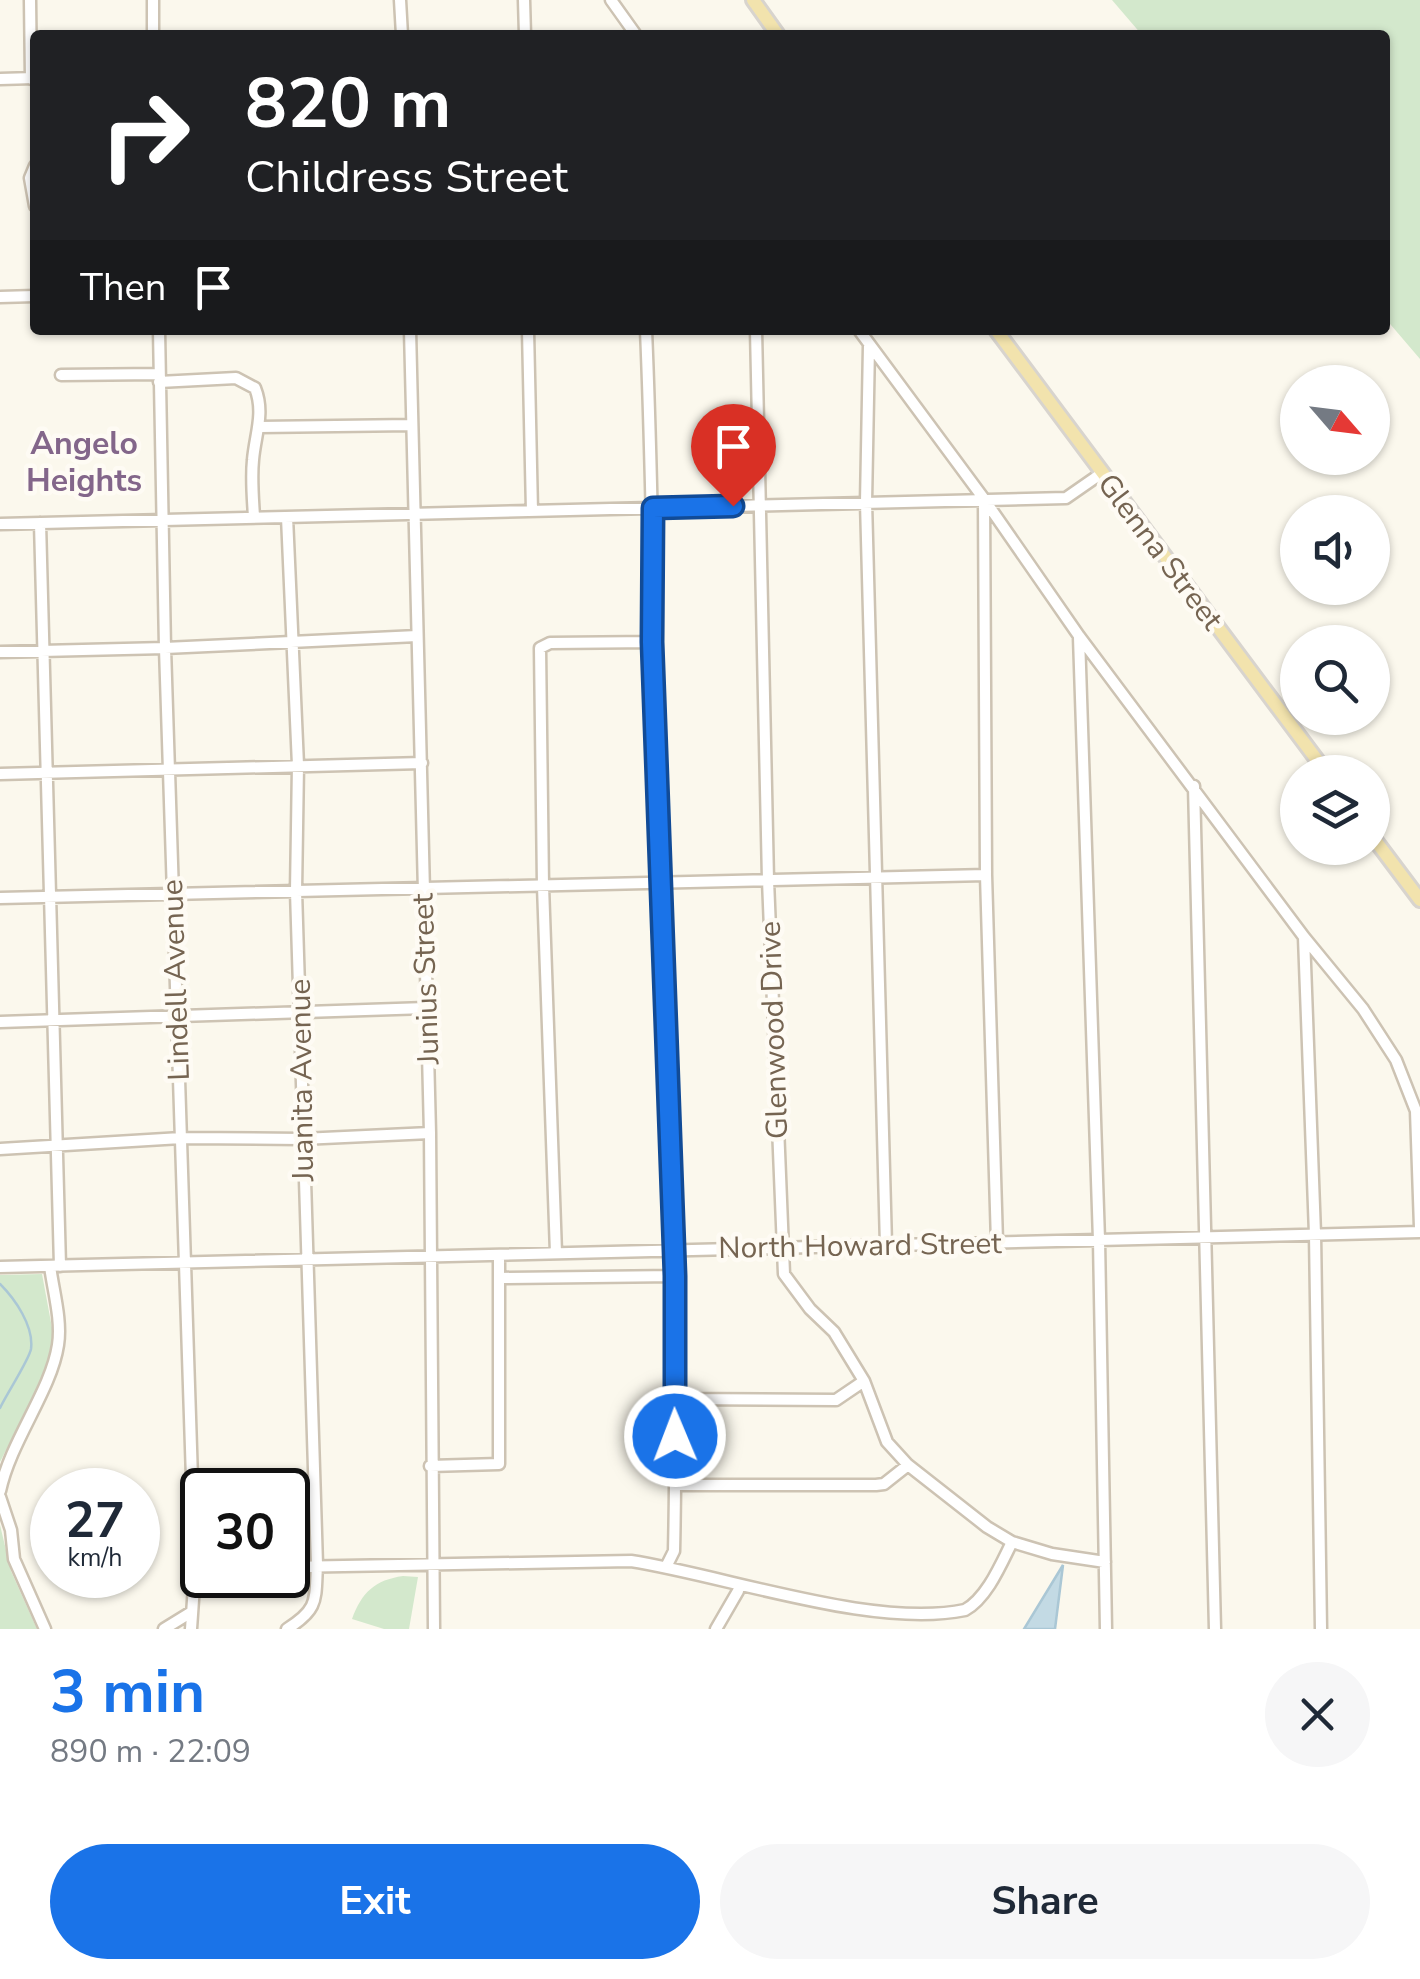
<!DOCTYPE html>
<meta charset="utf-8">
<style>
:root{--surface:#fff;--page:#f6f6f7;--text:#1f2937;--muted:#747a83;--accent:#1a73e8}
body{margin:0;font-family:"Nunito Sans",sans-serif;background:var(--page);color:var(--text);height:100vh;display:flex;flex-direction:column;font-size:38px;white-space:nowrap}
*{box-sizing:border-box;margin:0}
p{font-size:32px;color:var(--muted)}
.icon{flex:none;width:55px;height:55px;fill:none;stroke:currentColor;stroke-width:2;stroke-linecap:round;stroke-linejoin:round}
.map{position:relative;height:1629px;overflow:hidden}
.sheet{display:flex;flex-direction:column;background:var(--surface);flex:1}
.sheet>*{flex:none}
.hud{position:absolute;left:30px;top:30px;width:1360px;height:305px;border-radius:10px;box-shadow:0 2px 8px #0004;background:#202124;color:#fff;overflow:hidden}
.needle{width:65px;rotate:118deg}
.buttons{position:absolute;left:1280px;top:365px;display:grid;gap:20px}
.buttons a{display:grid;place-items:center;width:110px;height:110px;border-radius:50%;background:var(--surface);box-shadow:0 2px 8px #0004;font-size:50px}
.speed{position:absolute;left:30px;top:1468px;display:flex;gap:20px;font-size:50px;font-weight:700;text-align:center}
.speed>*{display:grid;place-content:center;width:130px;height:130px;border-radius:50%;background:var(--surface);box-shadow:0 2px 8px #0004;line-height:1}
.speed small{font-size:25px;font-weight:400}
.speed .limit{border:5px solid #111;border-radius:15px;background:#fff;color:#111}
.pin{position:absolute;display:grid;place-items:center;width:85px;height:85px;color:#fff;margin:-102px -42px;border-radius:50% 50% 50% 0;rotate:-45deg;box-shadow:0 0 10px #0007}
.pin .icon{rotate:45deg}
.me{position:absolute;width:110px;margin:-55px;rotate:359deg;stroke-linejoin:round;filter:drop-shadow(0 0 8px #0008)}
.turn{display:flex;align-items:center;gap:35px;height:210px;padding:0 50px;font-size:45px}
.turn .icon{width:130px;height:130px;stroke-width:2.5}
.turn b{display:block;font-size:70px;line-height:85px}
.then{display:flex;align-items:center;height:95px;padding:0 50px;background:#0003;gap:20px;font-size:38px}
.round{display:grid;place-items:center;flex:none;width:105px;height:105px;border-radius:52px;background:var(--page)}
.overview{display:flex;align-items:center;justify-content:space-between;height:170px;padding:0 50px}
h1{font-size:60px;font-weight:700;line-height:75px;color:var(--accent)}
.action{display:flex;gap:20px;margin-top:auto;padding:20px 50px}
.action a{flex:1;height:115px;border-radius:60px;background:var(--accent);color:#fff;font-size:40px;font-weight:700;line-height:115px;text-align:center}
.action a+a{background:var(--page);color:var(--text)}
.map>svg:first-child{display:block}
</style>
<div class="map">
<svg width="1420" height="1629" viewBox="0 0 1420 1629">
<rect width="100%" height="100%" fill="#fbf8ed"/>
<path fill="#d3e8cc" d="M 1112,0 L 1420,0 L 1420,359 L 1385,318 L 1385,35 L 1142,35 Z
M 42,1274 L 55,1344 L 45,1373 L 0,1462 L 0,1275 Z
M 0,1525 L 11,1571 L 37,1629 L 0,1629 Z
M 403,1576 L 418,1577 L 409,1629 L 384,1629 L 352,1619 C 362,1592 375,1580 403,1576 Z"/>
<path fill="#c3dae4" stroke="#aac7d5" stroke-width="2.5" d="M 1063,1565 L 1055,1629 L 1024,1629 Z"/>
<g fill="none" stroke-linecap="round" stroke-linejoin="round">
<path stroke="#aac7d5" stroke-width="2.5" d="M 0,1284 C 15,1299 34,1326 31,1349 C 29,1360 6,1395 0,1408"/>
<g stroke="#cdc3b3" stroke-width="15">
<path id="minor" d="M 30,0 L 31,79
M 153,0 L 153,35
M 400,0 L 402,35
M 524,0 L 525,35
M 611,0 L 636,35
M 0,79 L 34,78
M 35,166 L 30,178 L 35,206
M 0,297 L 35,296
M 159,330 L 165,648 L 195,1571 L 191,1629
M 410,330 L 430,1133 L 434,1629
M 528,330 L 532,511
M 646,330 C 654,515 654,699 660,884 C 668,1106 679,1329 674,1551 L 666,1567
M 756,330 L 768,880 L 784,1274 L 810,1309 L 834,1332 L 864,1381 L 887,1442 L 908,1465 L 987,1527 L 1012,1542 L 1052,1554 L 1105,1562
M 859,330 L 984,499 L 1079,636 L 1304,937 L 1363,1009 L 1396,1060 L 1416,1111 L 1420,1227
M 869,346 L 866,502 L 886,1245
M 61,375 L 159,374
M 159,382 L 236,378 L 255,388 C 265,413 255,435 253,460 C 251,479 253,499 254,517
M 260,427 L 412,425
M 984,499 L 986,875 L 997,1242
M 287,517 L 298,765 L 296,891 L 317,1565 C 315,1600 319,1609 287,1629
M 40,523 L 60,1266
M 0,524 L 1066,498 L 1102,473
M 1079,637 L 1099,1240 L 1106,1629
M 0,652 L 165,648 L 417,636
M 0,774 L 422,763
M 1194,786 L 1215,1629
M 0,898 L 986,875
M 1304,937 L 1315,1234 L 1321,1629
M 0,1022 L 426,1008
M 0,1149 L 181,1138 L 302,1139 L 430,1133
M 556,1253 L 543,886 L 540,648 L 550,643 L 653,642
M 0,1267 L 1420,1232
M 499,1278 L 675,1276
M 674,1399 L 836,1400 L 864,1381
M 430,1466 L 499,1464 L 499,1255
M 676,1485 L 876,1485 L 884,1484 L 908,1465
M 0,1491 C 11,1440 51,1391 58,1345 C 62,1320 53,1290 50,1266
M 0,1497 L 11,1530 L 14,1559 L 45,1629
M 288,1567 L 631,1561 C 727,1576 874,1629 965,1610 C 987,1598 1001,1564 1012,1542
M 164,1629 L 190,1613
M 716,1629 L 738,1591"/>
</g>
<g stroke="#d8d4ce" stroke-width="18">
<path id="major" d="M 753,0 L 778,35
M 996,330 L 1326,772
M 1372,836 L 1420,900"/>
</g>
<use href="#minor" stroke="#fff" stroke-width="10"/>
<use href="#major" stroke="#f2e3ad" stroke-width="12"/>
</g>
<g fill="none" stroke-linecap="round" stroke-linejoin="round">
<g stroke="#114b97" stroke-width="25">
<path id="route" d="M 675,1436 L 675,1276 L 652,642 L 653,508 L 733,506"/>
</g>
<use href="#route" stroke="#1a73e8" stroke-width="18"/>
</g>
<g text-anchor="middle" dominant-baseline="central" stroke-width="9" stroke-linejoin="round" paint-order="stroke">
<g font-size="30" fill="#756451" stroke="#fefbf4">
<text transform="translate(1160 552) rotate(53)">Glenna Street</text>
<text transform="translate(426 979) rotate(-92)">Junius Street</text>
<text transform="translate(176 980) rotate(-92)">Lindell Avenue</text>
<text transform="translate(774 1030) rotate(-92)">Glenwood Drive</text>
<text transform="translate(302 1080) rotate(-91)">Juanita Avenue</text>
<text transform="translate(860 1246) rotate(-1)">North Howard Street</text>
</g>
<g font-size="32" font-weight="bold" fill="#83668a" stroke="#fefbf4">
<text x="84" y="443">Angelo<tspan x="84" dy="37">Heights</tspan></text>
</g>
</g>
</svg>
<div class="buttons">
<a><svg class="needle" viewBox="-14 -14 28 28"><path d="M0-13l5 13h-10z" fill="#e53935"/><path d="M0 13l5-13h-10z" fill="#747a83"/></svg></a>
<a><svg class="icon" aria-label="sound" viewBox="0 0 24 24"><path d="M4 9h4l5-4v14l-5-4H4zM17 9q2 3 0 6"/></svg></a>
<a><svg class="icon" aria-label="search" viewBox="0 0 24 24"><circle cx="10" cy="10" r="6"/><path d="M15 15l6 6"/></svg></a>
<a><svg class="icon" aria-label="layers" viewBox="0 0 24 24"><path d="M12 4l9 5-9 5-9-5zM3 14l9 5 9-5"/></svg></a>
</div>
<div class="speed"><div>27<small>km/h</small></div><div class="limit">30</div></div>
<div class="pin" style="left:733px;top:506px;background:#d93025"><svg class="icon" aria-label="arrive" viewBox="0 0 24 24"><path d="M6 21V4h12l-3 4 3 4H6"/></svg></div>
<svg class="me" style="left:675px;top:1436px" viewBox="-20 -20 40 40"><circle r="17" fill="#1a73e8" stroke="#fff" stroke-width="3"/><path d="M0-11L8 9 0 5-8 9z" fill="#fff"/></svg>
<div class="hud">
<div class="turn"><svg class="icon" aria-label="right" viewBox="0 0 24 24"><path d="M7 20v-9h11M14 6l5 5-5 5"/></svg><div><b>820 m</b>Childress Street</div></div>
<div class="then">Then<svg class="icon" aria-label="arrive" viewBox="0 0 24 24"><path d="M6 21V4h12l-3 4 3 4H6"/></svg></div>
</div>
</div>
<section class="sheet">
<div class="overview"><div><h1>3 min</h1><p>890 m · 22:09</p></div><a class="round"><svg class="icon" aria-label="close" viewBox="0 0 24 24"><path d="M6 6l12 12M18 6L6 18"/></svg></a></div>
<div class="action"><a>Exit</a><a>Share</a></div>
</section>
